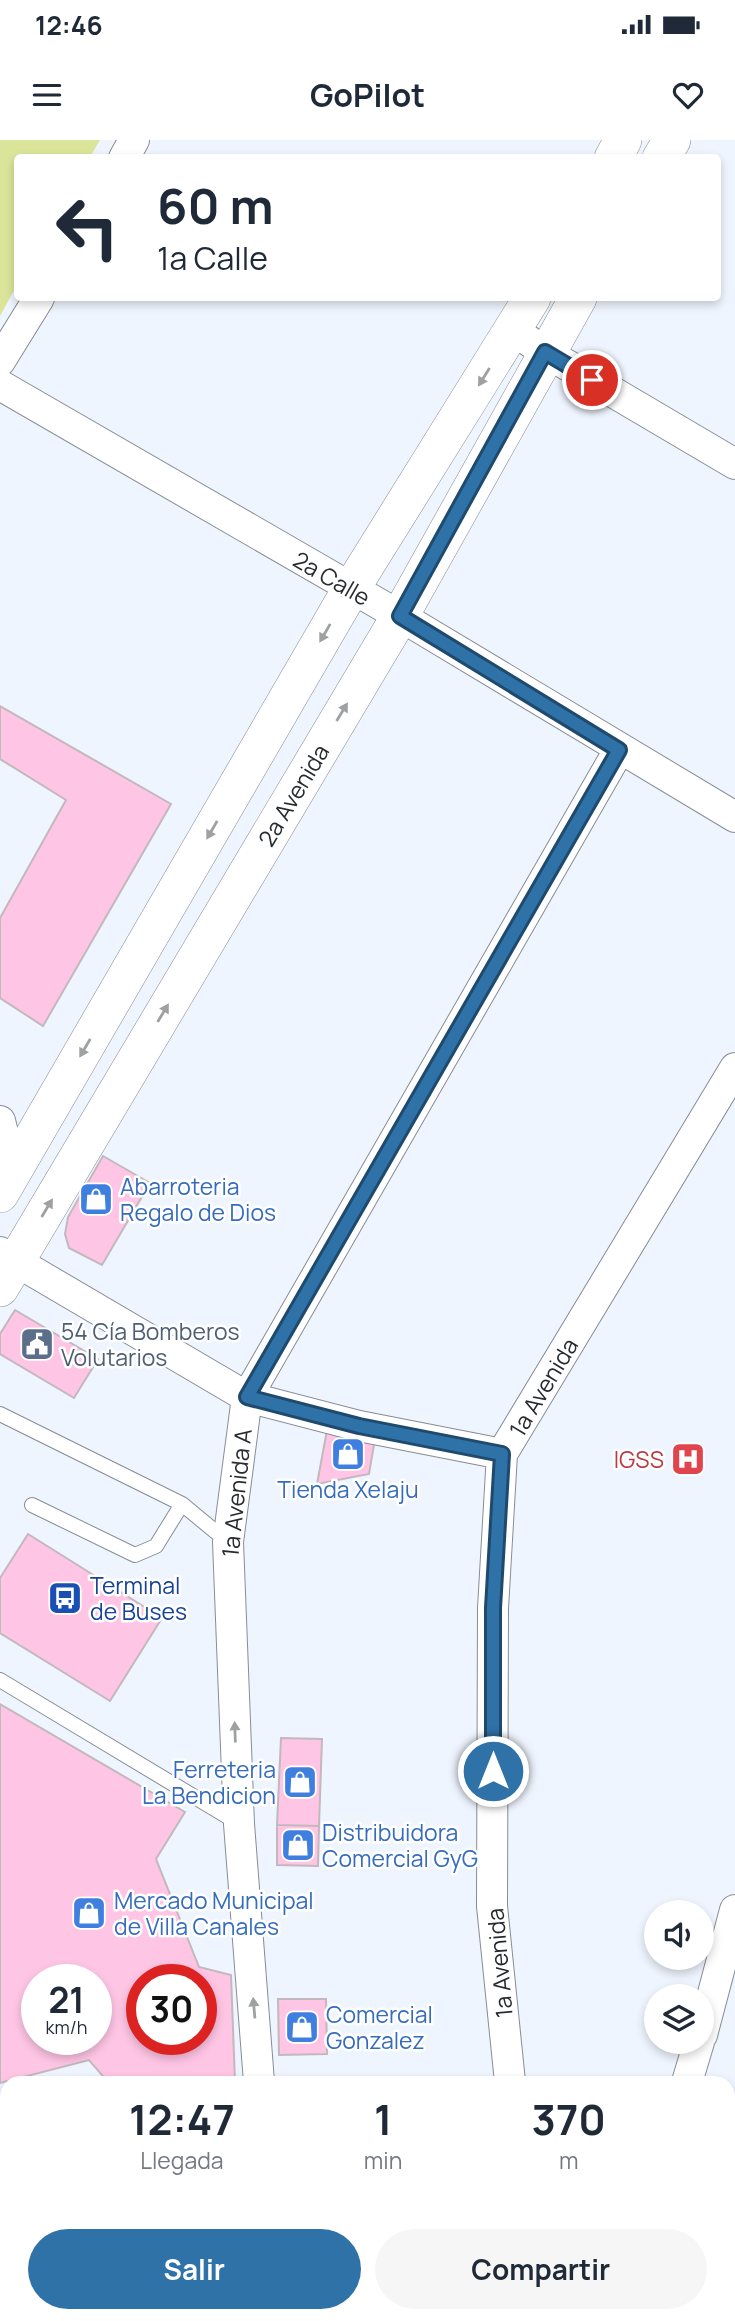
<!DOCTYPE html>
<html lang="es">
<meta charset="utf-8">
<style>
:root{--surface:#fff;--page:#f6f6f7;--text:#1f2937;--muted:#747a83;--accent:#2f72a8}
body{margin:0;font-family:Manrope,sans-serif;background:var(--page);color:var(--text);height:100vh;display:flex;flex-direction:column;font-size:26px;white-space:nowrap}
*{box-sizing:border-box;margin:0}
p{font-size:23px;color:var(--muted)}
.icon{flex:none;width:38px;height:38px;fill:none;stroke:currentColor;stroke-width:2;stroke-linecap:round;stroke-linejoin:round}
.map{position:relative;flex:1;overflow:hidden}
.side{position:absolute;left:0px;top:1936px;width:735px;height:247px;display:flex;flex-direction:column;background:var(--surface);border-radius:21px 21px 0 0;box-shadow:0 4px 10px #0003}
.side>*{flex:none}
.top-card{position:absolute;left:14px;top:14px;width:707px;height:147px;border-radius:7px;box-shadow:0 4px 10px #0003;background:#fff;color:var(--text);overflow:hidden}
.fabs{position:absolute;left:644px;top:1760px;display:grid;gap:14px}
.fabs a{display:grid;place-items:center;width:70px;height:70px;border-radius:50%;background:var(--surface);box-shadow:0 4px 10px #0003;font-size:35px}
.speed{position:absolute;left:21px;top:1824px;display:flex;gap:14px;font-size:35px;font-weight:700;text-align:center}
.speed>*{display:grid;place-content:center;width:91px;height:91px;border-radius:50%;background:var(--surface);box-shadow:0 4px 10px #0003;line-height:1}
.speed small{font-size:18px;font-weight:400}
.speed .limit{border:10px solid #d22;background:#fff;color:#111}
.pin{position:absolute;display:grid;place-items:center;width:60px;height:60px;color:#fff;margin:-30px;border:4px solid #fff;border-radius:50%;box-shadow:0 2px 7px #0007}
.me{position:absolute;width:77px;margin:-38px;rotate:0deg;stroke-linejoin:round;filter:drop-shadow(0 0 5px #0008)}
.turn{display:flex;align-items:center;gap:24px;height:147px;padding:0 28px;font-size:32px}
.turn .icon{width:91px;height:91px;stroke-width:2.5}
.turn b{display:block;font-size:49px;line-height:60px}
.eta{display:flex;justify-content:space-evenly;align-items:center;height:119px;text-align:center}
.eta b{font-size:42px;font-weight:700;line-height:49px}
.button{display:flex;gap:14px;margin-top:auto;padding:14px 28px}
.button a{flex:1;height:80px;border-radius:42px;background:var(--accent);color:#fff;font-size:28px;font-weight:700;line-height:80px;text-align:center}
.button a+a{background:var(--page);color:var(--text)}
.status{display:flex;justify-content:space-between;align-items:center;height:49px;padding:0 35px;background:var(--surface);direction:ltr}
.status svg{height:19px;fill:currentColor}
header{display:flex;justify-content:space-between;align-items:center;height:91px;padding:0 28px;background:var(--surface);font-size:32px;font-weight:700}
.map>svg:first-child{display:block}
</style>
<div class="status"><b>12:46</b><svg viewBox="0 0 49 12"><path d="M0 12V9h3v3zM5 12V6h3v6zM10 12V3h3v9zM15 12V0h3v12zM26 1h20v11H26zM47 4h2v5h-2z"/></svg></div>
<header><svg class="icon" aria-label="menu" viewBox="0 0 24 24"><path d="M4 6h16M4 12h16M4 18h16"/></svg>GoPilot<svg class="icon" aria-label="heart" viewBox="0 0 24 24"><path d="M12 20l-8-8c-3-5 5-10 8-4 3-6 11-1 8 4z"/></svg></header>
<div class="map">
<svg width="735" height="2181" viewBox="0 0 735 2181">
<rect width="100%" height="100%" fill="#eff5fe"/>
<path fill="#dbe59a" d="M 0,0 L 100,0 L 90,17 L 18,18 L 17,145 L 0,176 Z"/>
<path fill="#ffc5e5" stroke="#c2b8bd" stroke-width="2" fill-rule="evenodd" d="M 0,566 L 171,664 L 43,886 L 0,858 L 0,778 L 66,660 L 0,619 Z
M 103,1016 L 150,1043 L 102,1125 L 69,1108 L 65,1094 L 68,1077 Z
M 15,1170 L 98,1219 L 74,1258 L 0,1214 L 0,1194 Z
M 328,1285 L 376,1293 L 369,1334 L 317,1344 Z
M 28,1394 L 162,1478 L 110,1561 L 0,1493 L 0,1438 Z
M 0,1564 L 185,1672 L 156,1719 L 199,1827 L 231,1835 L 235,1942 L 108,1942 L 89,1920 L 0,1943 ZM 37,1839 L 96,1839 L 96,1899 L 37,1899 ZM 142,1839 L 201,1839 L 201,1899 L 142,1899 Z
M 281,1598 L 322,1599 L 319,1686 L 277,1685 Z
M 277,1685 L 319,1686 L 318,1726 L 277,1725 Z
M 278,1859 L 326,1859 L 327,1914 L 279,1915 Z
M 195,2175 L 249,2175 L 250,2181 L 196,2181 Z"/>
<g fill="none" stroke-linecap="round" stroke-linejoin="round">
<g stroke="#878c95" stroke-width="16">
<path id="service" d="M 0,1274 L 182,1364 L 228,1402
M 32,1365 L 135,1415 L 156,1406 L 182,1364
M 0,1540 L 238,1683"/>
</g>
<g stroke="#878c95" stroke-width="32">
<path id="minor" d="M 124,18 L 134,0
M 513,190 L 545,212 L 735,324
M 0,221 L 39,158
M 0,245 L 400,476 L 735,677
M 0,981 L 13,1033
M 0,1112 L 247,1257 L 359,1286 L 502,1314
M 702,1895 L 735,1770
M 259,1942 L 239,1684 L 228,1402 L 247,1257 L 619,610
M 510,1942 L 492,1766 L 493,1468 L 502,1314 L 735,928
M 687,1942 L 699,1902
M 0,2162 L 7,2160
M 268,2175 L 269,2181
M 574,2181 L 576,2175"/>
</g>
<g stroke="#878c95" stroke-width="38">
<path id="tertiary" d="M 613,18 L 623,0
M 661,18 L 672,0
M 0,1054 L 351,449 L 532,158
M 0,1148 L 400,476 L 578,158"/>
</g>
<use href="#service" stroke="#fff" stroke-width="14"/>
<use href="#minor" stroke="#fff" stroke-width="30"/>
<use href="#tertiary" stroke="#fff" stroke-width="37"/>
</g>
<defs><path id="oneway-solid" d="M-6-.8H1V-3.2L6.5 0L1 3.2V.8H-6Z" transform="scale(1.75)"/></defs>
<g fill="#9ea0a1">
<use href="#oneway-solid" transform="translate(484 237) rotate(122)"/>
<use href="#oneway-solid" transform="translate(325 493) rotate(120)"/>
<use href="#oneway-solid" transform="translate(342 572) rotate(-59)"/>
<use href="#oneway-solid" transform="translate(212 690) rotate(120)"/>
<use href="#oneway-solid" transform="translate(163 873) rotate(-59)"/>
<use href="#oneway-solid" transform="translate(85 908) rotate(120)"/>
<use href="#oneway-solid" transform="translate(47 1068) rotate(-59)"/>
<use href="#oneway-solid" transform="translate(235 1592) rotate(-92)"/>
<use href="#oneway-solid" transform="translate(254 1868) rotate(-95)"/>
</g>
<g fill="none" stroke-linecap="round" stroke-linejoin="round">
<g stroke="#1f4a6d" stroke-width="18">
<path id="route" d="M 493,1631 L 493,1468 L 502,1314 L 359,1286 L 247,1257 L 619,610 L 400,476 L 545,212 L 592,240"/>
</g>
<use href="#route" stroke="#2f72a8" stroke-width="12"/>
</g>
<defs>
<g id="shop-square" transform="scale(1.75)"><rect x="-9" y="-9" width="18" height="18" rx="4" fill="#3f7fe0" stroke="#fff"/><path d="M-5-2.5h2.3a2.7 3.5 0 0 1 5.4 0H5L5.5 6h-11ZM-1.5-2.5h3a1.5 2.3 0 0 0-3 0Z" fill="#fff"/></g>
<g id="civic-square" transform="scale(1.75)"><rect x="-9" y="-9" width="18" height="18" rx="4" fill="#5c6f8a" stroke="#fff"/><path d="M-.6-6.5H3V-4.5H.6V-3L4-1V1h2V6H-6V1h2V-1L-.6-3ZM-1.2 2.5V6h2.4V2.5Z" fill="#fff"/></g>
<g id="hospital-square" transform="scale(1.75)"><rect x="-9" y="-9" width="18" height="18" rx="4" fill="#e0444e" stroke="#fff"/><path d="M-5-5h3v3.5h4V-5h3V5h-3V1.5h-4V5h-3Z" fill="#fff"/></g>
<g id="bus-square" transform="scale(1.75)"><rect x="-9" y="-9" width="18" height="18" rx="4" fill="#1a4fb4" stroke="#fff"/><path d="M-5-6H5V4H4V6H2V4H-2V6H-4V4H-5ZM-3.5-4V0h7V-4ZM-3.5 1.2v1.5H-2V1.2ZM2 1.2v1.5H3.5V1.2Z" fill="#fff"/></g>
</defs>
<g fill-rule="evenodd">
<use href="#shop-square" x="96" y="1059"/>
<use href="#civic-square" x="37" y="1204"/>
<use href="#shop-square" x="348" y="1314"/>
<use href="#hospital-square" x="688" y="1319"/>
<use href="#bus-square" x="65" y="1458"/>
<use href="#shop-square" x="300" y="1642"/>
<use href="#shop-square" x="298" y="1705"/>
<use href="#shop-square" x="89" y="1773"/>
<use href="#shop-square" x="302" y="1887"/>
</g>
<g text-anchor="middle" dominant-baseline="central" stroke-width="5" stroke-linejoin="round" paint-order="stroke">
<g font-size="23" fill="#282b2e" stroke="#fff">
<text transform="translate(332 438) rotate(30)">2a Calle</text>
<text transform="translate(293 655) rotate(-59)">2a Avenida</text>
<text transform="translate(543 1247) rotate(-59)">1a Avenida</text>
<text transform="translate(236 1353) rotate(-84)">1a Avenida A</text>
<text transform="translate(499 1823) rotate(-95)">1a Avenida</text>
</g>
<g font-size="23" fill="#366cbe" stroke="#fff" text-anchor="start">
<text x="120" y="1046">Abarroteria<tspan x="120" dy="26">Regalo de Dios</tspan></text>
<text x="348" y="1349" text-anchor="middle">Tienda Xelaju</text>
<text x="276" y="1629" text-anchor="end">Ferreteria<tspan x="276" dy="26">La Bendicion</tspan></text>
<text x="322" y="1692">Distribuidora<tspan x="322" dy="26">Comercial GyG</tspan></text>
<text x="114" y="1760">Mercado Municipal<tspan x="114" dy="26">de Villa Canales</tspan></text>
<text x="326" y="1874">Comercial<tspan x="326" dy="26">Gonzalez</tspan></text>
</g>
<g font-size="23" fill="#4e5e75" stroke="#fff" text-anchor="start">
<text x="61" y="1191">54 Cía Bomberos<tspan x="61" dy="26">Volutarios</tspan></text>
</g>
<g font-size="23" fill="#be3a42" stroke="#fff" text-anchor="end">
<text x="664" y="1319">IGSS</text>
</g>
<g font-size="23" fill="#164399" stroke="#fff" text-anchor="start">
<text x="90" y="1445">Terminal<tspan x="90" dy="26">de Buses</tspan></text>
</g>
</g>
</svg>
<div class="fabs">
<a><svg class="icon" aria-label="sound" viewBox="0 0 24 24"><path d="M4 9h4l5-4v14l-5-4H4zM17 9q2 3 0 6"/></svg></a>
<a><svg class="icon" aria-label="layers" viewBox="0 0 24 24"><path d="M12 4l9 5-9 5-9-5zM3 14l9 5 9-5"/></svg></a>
</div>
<div class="speed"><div>21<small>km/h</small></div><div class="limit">30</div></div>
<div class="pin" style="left:592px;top:240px;background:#d93025"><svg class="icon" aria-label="arrive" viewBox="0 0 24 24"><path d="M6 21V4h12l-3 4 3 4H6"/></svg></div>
<svg class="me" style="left:493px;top:1631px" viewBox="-20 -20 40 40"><circle r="17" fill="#2f72a8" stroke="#fff" stroke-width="3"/><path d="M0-11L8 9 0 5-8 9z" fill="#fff"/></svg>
<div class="top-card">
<div class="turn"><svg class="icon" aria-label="left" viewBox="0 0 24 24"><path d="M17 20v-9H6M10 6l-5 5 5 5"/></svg><div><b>60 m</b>1a Calle</div></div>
</div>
<section class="side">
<div class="eta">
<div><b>12:47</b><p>Llegada</p></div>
<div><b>1</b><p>min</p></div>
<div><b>370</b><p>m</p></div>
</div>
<div class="button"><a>Salir</a><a>Compartir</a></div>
</section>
</div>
